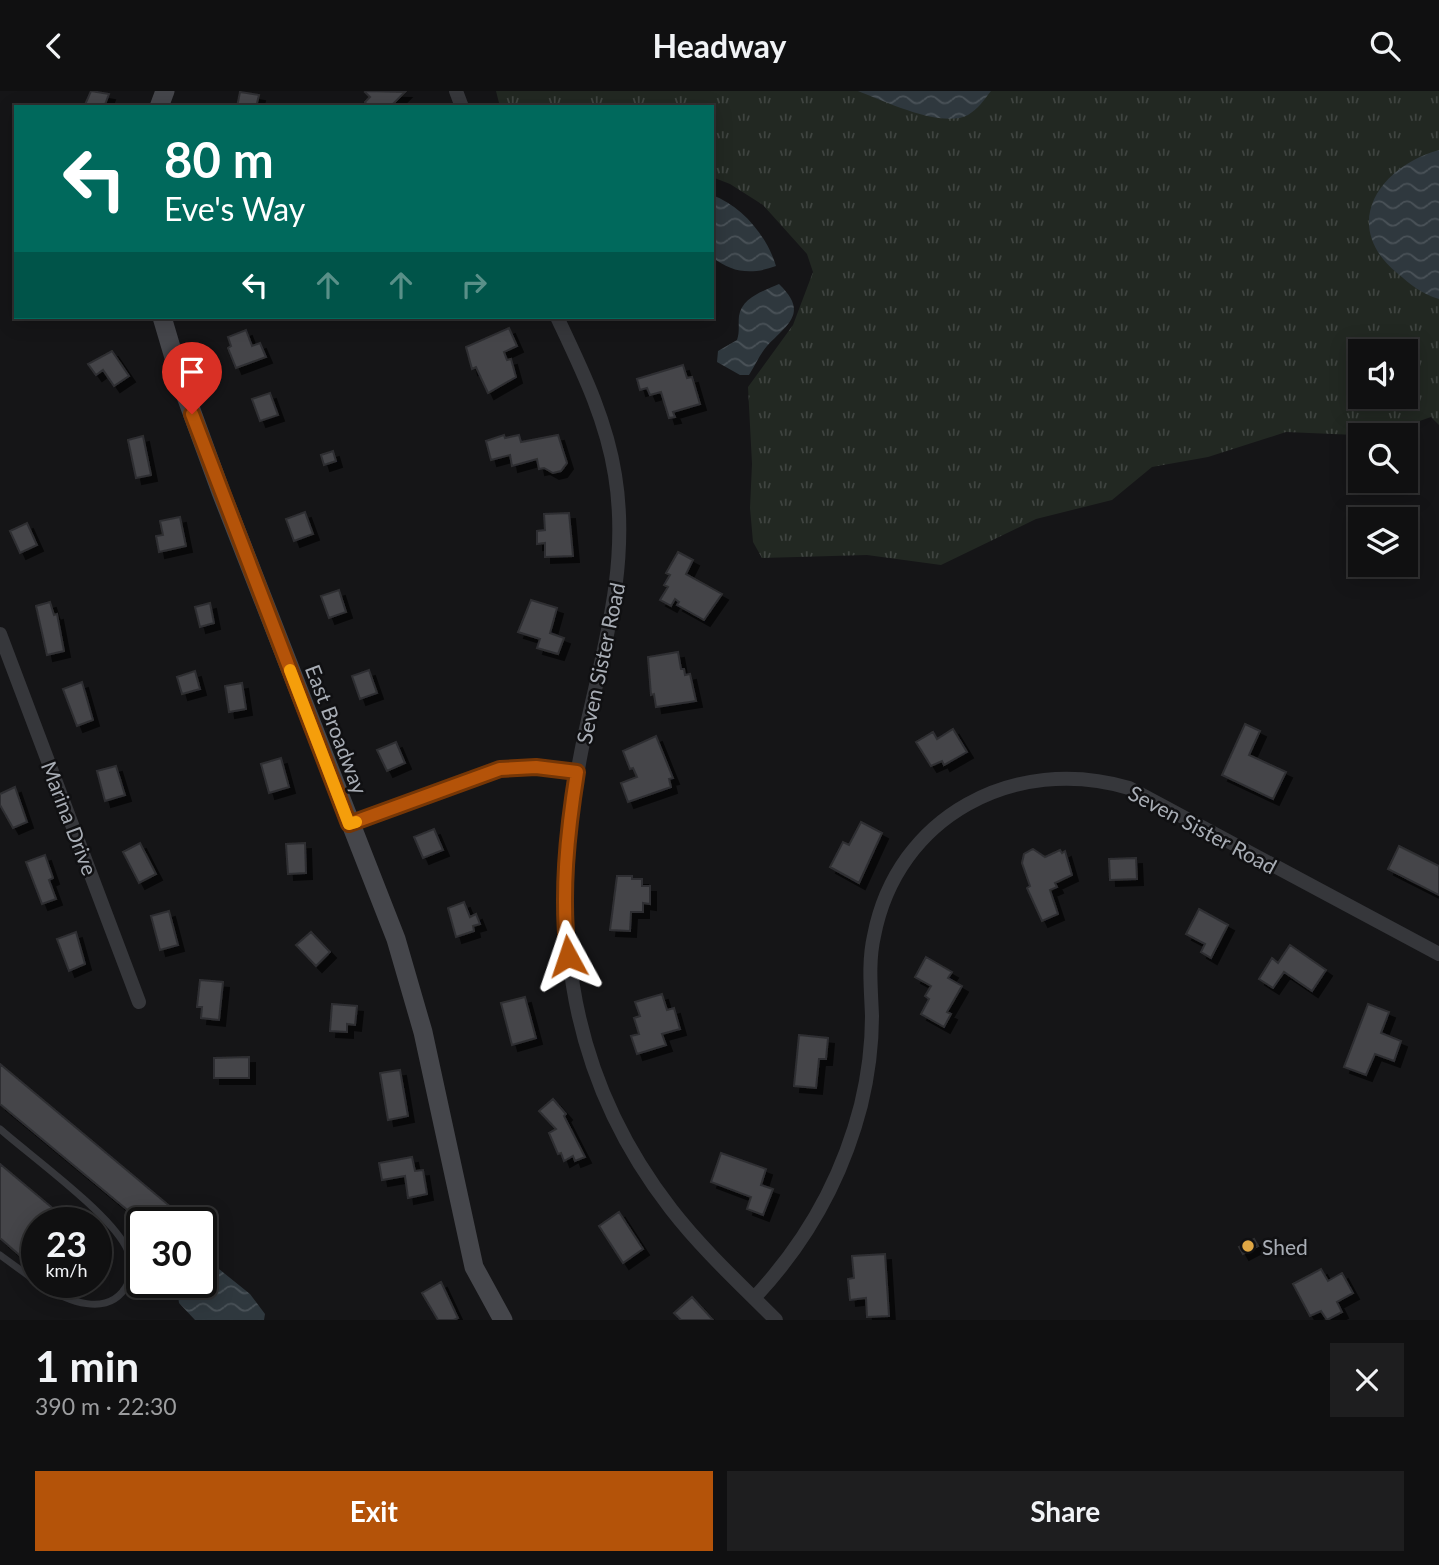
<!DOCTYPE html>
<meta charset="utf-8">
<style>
:root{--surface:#101011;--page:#1e1e1f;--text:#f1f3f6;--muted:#9c9d9f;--line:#303031;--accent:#b45309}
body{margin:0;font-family:Lato,sans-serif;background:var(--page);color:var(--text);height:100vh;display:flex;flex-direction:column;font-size:26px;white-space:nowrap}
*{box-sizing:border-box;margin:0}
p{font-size:23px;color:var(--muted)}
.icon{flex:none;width:38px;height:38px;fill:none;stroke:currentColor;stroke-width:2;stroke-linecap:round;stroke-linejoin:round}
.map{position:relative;height:1229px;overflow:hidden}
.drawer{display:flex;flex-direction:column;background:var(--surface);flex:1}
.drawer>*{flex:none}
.hud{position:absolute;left:14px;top:14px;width:700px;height:214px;border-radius:0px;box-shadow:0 4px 18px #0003,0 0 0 2px var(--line);background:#00695c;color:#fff;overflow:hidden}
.buttons{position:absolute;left:1348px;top:248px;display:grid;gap:14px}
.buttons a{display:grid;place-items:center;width:70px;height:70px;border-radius:0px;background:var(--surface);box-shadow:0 4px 18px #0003,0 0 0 2px var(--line);font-size:35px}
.speed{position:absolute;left:21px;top:1116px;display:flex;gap:14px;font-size:35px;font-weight:700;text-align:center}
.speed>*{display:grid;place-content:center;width:91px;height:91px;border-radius:50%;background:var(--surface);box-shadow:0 4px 18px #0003,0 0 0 2px var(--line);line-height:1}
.speed small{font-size:18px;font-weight:400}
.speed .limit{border:4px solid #111;border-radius:10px;background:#fff;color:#111}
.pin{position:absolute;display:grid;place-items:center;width:60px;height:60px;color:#fff;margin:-72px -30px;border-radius:50% 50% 50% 0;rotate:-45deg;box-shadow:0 0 7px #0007}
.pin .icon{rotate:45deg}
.me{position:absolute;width:77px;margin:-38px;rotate:355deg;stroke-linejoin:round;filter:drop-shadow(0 0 5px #0008)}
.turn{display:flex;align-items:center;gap:24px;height:147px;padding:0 35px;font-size:32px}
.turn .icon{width:91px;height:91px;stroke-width:2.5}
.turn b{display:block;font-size:49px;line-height:60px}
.lanes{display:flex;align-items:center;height:66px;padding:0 35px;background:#0003;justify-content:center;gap:35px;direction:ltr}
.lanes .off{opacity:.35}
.round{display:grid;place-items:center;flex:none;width:74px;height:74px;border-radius:0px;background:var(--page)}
.overview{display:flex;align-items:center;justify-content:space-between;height:119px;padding:0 35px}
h1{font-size:42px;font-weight:700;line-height:52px}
.button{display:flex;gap:14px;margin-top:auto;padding:14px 35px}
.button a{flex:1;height:80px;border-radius:0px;background:var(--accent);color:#fff;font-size:28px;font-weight:700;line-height:80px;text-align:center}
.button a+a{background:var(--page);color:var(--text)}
header{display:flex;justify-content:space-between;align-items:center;height:91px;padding:0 35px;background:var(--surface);font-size:32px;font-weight:700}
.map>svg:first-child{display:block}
</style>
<header><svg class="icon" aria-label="back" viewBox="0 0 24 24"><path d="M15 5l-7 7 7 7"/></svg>Headway<svg class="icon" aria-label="search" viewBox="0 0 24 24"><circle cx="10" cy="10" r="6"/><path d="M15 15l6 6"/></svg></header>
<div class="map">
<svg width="1439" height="1229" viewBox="0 0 1439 1229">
<defs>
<pattern id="grass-tufts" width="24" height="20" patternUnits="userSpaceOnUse" patternTransform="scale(1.75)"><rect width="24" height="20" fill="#222822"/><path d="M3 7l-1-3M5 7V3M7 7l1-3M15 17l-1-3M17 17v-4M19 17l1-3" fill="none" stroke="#3f4440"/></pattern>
<pattern id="water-waves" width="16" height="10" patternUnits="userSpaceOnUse" patternTransform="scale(1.75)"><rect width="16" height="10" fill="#2f383e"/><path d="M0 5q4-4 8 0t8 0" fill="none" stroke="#4a5258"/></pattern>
<filter id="shadow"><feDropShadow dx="6" dy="6" stdDeviation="0" flood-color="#0009"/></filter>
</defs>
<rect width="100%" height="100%" fill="#151517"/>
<path fill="url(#grass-tufts)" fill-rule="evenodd" d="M 496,0 L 1439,0 L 1439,334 L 1431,326 L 1391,340 L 1356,344 L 1286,341 L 1208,366 L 1152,376 L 1112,409 L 1036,428 L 941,474 L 867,464 L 762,467 L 753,451 L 750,417 L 752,373 L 748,296 L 793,234 L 813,181 L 807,163 L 763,114 L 730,93 L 712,86 L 712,16 L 500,16 ZM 1360,261 L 1405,261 L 1405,306 L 1360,306 Z"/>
<path fill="url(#water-waves)" d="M 858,0 L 991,0 C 984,9 978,18 968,24 C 942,38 884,10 858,0 Z
M 1439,59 L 1439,208 C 1422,203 1411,194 1397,182 C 1340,135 1378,76 1439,59 Z
M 712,104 C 742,115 767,145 776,175 C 752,184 732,182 712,166 Z
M 779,193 C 809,222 788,233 767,255 C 760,263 755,275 749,284 L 740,284 L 717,271 L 718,260 L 737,249 C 740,240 738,233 739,225 C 742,206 764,200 779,193 Z
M 214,1174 L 250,1203 L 265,1223 L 264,1229 L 195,1229 L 179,1212 L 178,1205 L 193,1192 L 201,1192 L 201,1185 Z"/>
<path fill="#444549" stroke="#2f2f32" stroke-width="2" filter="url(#shadow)" d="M 91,0 L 109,3 L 104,16 L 84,16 Z
M 240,1 L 259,4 L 256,16 L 237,16 Z
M 365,1 L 366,0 L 405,1 L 390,16 L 369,16 L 365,11 L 370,6 Z
M 509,237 L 517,255 L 504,261 L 507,269 L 511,268 L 516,286 L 488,302 L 476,276 L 472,278 L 466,256 Z
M 246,239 L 252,255 L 260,252 L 266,266 L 236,277 L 228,257 L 231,255 L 228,246 Z
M 112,260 L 129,285 L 114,295 L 103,279 L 96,284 L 88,273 Z
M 683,274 L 687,287 L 692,286 L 700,313 L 673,321 L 675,326 L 669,327 L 661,301 L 650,304 L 647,297 L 640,299 L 637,288 Z
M 270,302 L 278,324 L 260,330 L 252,308 Z
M 504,344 L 505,347 L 519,344 L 521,351 L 558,344 L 567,372 L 561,380 L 553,382 L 544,377 L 539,378 L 537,368 L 512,375 L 510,364 L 491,369 L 486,350 Z
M 143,345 L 151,384 L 136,387 L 128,349 Z
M 333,360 L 336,370 L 324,374 L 321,364 Z
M 305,421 L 313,443 L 294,450 L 286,428 Z
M 569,422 L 573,465 L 545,466 L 545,452 L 537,453 L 537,440 L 545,439 L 544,423 Z
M 180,426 L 186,455 L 159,461 L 156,445 L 163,444 L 160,430 Z
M 27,432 L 37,454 L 20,462 L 10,440 Z
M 678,461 L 693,469 L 686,483 L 722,503 L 704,529 L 677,514 L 679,511 L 675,508 L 671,515 L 660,509 L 668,496 L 664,494 L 670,484 L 666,482 Z
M 339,499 L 346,521 L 329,527 L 321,505 Z
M 531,509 L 557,517 L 550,542 L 564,547 L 558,563 L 537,557 L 540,548 L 518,541 Z
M 50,511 L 54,524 L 57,523 L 64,560 L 47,564 L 36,515 Z
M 210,512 L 214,532 L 200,536 L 195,516 Z
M 678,561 L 681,578 L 684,578 L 685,584 L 690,583 L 696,610 L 656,616 L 654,603 L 651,604 L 648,566 Z
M 369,579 L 377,602 L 360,608 L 352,585 Z
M 195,580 L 200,598 L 182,603 L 177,586 Z
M 82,591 L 93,629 L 77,635 L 63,598 Z
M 242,592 L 246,618 L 229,621 L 225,595 Z
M 1245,633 L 1260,640 L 1249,664 L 1286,681 L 1273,708 L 1222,684 Z
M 953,638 L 967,661 L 944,674 L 942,670 L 931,675 L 916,651 L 933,641 L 937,648 Z
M 656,645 L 673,687 L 669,688 L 671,696 L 628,711 L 621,692 L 637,686 L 633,677 L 630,678 L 623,660 Z
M 396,651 L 405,672 L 387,680 L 377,659 Z
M 281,667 L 289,696 L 269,702 L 261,673 Z
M 116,675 L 125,704 L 105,710 L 97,680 Z
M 15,696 L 27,731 L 13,737 L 0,714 L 0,703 Z
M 861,731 L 882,742 L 859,792 L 830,776 L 843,751 L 849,754 Z
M 434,738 L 443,759 L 423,767 L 414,746 Z
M 140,752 L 156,783 L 139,792 L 123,761 Z
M 305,752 L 306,782 L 288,783 L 286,753 Z
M 1399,755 L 1439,775 L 1439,804 L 1388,778 Z
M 1033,758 L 1045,766 L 1060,759 L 1062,762 L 1065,760 L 1072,784 L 1055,792 L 1057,796 L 1050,799 L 1058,823 L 1042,830 L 1027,797 L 1030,795 L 1022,772 L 1024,763 Z
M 45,764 L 53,787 L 49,789 L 56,808 L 42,813 L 26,771 Z
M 1136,767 L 1137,788 L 1110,789 L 1109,768 Z
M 617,785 L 632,785 L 632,788 L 642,788 L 642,795 L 650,795 L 650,813 L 643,812 L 643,821 L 631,821 L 630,840 L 610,839 Z
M 464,811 L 470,826 L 476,823 L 480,833 L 473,835 L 474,840 L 456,846 L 448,817 Z
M 1199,818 L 1228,834 L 1211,867 L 1201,861 L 1205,853 L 1186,843 Z
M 169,820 L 178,854 L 160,859 L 151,825 Z
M 76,841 L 85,873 L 69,880 L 57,848 Z
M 311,841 L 330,861 L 316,875 L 296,854 Z
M 1290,854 L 1326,879 L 1312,900 L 1284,881 L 1273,897 L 1259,888 L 1272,867 L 1278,872 Z
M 926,866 L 952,881 L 948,887 L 962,895 L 947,921 L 951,923 L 944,936 L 921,923 L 929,908 L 925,905 L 931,895 L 915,886 Z
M 200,889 L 223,891 L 219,929 L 201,927 L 202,916 L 197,916 Z
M 662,903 L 667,919 L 674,917 L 680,938 L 662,943 L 666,954 L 637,963 L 631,945 L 639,943 L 634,927 L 640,925 L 635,911 Z
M 525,906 L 536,947 L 512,954 L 501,912 Z
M 332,913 L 357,915 L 355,934 L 347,933 L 347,941 L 330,940 Z
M 1368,913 L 1389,921 L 1381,942 L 1401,950 L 1394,970 L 1375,963 L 1366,984 L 1344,976 Z
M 799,944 L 828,947 L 826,968 L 819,968 L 816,997 L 794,995 Z
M 249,966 L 249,987 L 214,987 L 214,967 Z
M 0,973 L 172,1117 L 159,1132 L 143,1132 L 0,1013 Z
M 400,979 L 408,1025 L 388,1029 L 380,982 Z
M 553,1008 L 566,1023 L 564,1025 L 585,1066 L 575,1070 L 573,1065 L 564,1070 L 561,1062 L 558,1063 L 549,1042 L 556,1038 L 539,1020 Z
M 721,1062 L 766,1078 L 761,1094 L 773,1098 L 763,1124 L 747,1118 L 751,1106 L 711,1091 Z
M 412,1066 L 415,1080 L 423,1079 L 427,1103 L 408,1107 L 405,1085 L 382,1089 L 379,1072 Z
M 0,1073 L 62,1125 L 56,1132 L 37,1132 L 37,1155 L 25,1169 L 0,1147 Z
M 619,1121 L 643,1158 L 623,1172 L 599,1135 Z
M 1254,1148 L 1258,1155 L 1243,1163 L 1239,1156 Z
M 885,1163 L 889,1225 L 867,1226 L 866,1207 L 850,1209 L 848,1188 L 854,1187 L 852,1165 Z
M 1321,1178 L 1328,1190 L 1342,1182 L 1353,1202 L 1337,1211 L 1342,1221 L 1327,1229 L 1321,1220 L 1310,1225 L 1293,1193 Z
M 441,1191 L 458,1227 L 454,1229 L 438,1229 L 422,1202 Z
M 692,1206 L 713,1229 L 681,1229 L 674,1222 Z"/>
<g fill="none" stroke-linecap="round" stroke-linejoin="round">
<path stroke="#36373b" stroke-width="7" d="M 0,1038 C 32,1066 108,1121 126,1156 C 132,1167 133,1181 128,1192 C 110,1229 66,1210 38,1192
M 0,1164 L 37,1191"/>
<path stroke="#36373b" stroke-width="14" d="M 456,0 L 462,16
M 557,226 C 581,277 606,327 615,384 C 630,475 603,559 584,647 C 548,818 561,976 671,1118 C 702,1158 740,1193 776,1229
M 0,543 L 139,911
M 349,733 L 489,681 L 524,676 L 577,681
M 754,1207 C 806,1152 842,1088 861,1014 C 868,985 872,955 872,925 C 871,898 868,871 874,845 C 897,725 1015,663 1129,697 L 1439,863"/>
<path stroke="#45464b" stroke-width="19" d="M 159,16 L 165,0
M 162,226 L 183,297 L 221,401 L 396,848 L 423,941 L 474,1176 L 503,1229"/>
</g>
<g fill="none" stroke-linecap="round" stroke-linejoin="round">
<g stroke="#753606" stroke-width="18">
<path id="route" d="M 192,323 L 349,733 L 500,678 L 536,676 L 577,681 C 567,743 561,803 568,865"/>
</g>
<use href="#route" stroke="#b45309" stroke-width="12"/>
<path stroke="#f59e0b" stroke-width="12" d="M 290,579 L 349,733 L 356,731"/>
</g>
<circle fill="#dfa644" stroke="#101012" stroke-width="2.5" cx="1248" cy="1155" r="7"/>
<g text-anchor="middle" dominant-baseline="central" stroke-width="5" stroke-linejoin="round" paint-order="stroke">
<g font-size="21" fill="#a8adb5" stroke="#101012">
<text transform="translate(600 572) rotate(-78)">Seven Sister Road</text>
<text transform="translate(337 638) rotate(69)">East Broadway</text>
<text transform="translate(70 727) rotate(69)">Marina Drive</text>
<text transform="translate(1203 738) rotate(28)">Seven Sister Road</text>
</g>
<g font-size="21" fill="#a8adb5" stroke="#101012" text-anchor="start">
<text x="1262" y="1155">Shed</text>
</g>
</g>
</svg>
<div class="buttons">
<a><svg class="icon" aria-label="sound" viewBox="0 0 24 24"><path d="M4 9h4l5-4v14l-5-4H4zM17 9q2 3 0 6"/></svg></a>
<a><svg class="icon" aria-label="search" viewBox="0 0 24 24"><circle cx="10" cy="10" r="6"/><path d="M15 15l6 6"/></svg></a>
<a><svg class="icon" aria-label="layers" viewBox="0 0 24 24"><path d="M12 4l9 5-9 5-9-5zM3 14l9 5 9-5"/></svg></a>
</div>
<div class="speed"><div>23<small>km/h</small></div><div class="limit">30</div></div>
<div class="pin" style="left:192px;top:323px;background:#d93025"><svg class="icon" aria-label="arrive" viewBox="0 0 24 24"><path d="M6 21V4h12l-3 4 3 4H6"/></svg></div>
<svg class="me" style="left:568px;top:865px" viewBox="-20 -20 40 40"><path d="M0-17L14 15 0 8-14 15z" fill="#b45309" stroke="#fff" stroke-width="4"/></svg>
<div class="hud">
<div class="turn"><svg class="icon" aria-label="left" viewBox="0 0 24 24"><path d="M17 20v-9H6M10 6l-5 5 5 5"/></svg><div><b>80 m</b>Eve's Way</div></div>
<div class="lanes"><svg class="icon" aria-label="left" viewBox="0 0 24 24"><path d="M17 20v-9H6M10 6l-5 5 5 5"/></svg><svg class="icon off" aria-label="ahead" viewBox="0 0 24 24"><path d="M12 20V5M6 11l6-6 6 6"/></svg><svg class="icon off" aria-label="ahead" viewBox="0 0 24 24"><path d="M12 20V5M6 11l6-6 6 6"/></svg><svg class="icon off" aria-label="right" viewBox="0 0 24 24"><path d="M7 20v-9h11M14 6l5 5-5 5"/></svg></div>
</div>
</div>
<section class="drawer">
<div class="overview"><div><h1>1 min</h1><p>390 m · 22:30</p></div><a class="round"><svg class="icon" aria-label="close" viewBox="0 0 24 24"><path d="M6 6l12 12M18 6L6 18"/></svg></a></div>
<div class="button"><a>Exit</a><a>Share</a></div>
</section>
